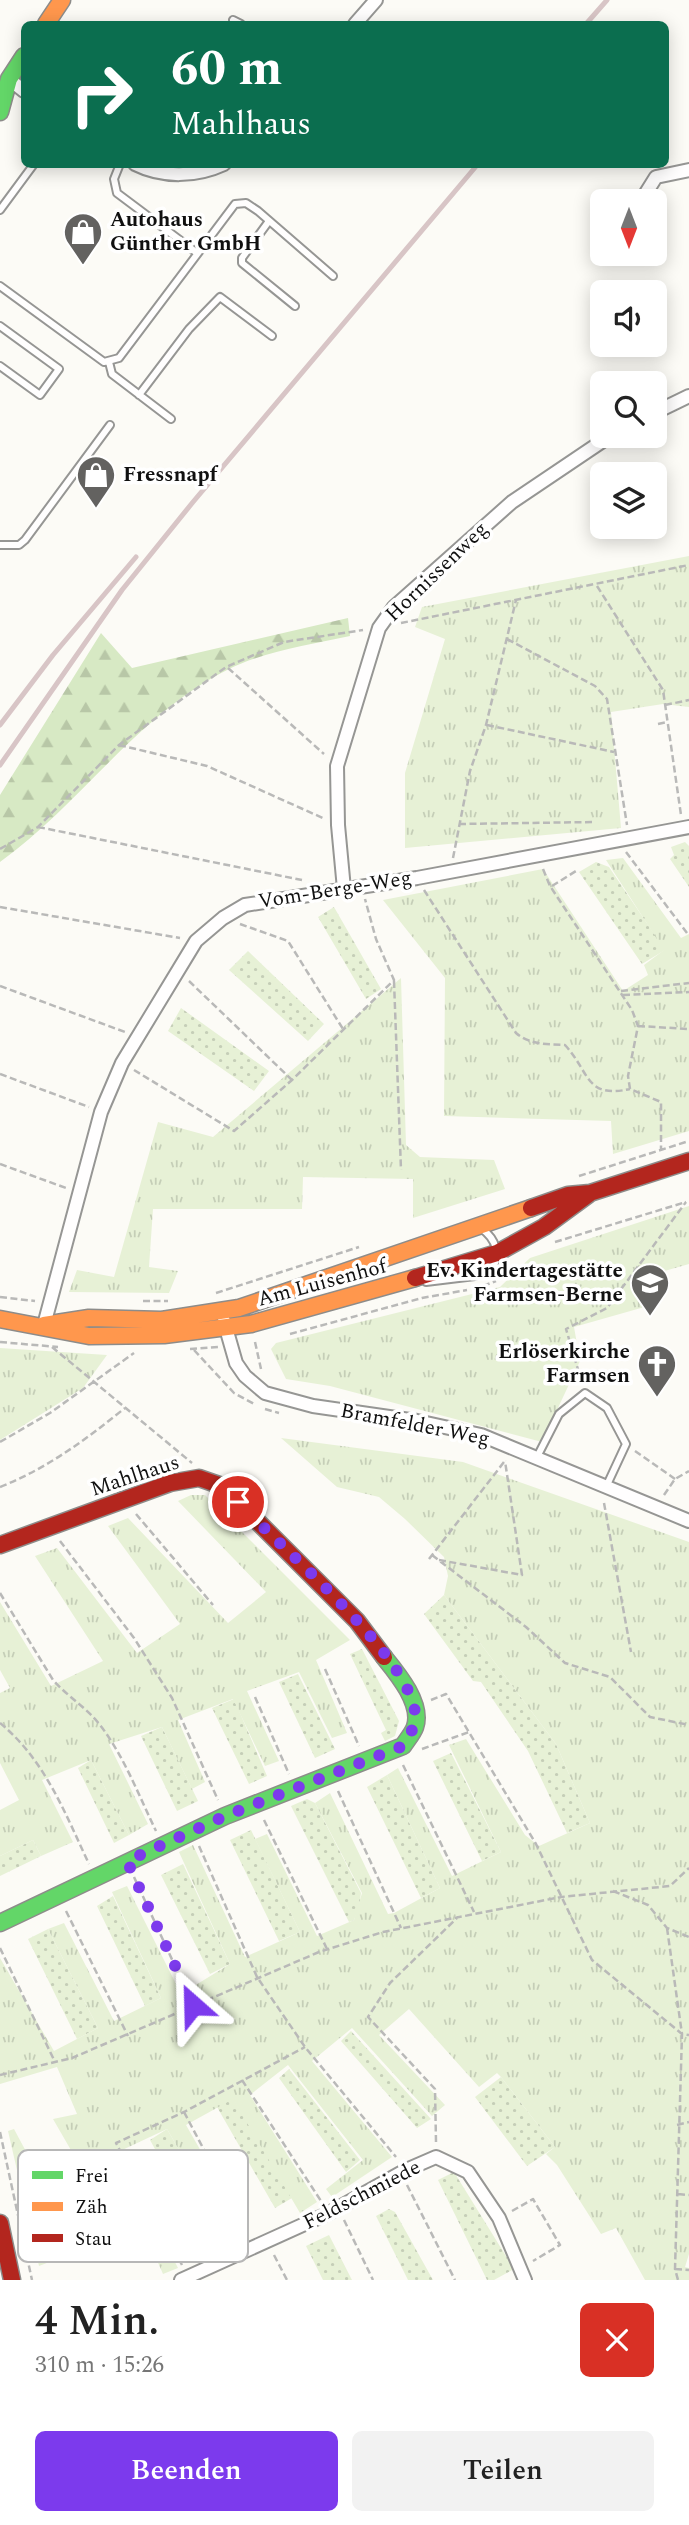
<!DOCTYPE html>
<html lang="de">
<meta charset="utf-8">
<style>
:root{--surface:#fff;--page:#f2f2f2;--text:#222;--muted:#767676;--accent:#7c3aed}
body{margin:0;font-family:Spectral,serif;background:var(--page);color:var(--text);height:100vh;display:flex;flex-direction:column;font-size:26px;white-space:nowrap}
*{box-sizing:border-box;margin:0}
p{font-size:23px;color:var(--muted)}
.icon{flex:none;width:38px;height:38px;fill:none;stroke:currentColor;stroke-width:2;stroke-linecap:round;stroke-linejoin:round}
.map{position:relative;height:2280px;overflow:hidden}
.details{display:flex;flex-direction:column;background:var(--surface);flex:1}
.details>*{flex:none}
.top-card{position:absolute;left:21px;top:21px;width:648px;height:147px;border-radius:10px;box-shadow:0 4px 18px #0003;background:#0b6e4f;color:#fff;overflow:hidden}
.needle{width:46px;rotate:180deg}
.fabs{position:absolute;left:590px;top:189px;display:grid;gap:14px}
.fabs a{display:grid;place-items:center;width:77px;height:77px;border-radius:10px;background:var(--surface);box-shadow:0 4px 18px #0003;font-size:35px}
.pin{position:absolute;display:grid;place-items:center;width:60px;height:60px;color:#fff;margin:-30px;border:4px solid #fff;border-radius:50%;box-shadow:0 2px 7px #0007}
.me{position:absolute;width:77px;margin:-38px;rotate:335deg;stroke-linejoin:round;filter:drop-shadow(0 0 5px #0008)}
.turn{display:flex;align-items:center;gap:24px;height:147px;padding:0 35px;font-size:32px}
.turn .icon{width:91px;height:91px;stroke-width:2.5}
.turn b{display:block;font-size:49px;line-height:60px}
.round{display:grid;place-items:center;flex:none;width:74px;height:74px;border-radius:10px;background:var(--page)}
.headline{display:flex;align-items:center;justify-content:space-between;height:119px;padding:0 35px}
h1{font-size:42px;font-weight:600;line-height:52px}
.action{display:flex;gap:14px;margin-top:auto;padding:14px 35px}
.action a{flex:1;height:80px;border-radius:10px;background:var(--accent);color:#fff;font-size:28px;font-weight:600;line-height:80px;text-align:center}
.action a+a{background:var(--page);color:var(--text)}
.map>svg:first-child{display:block}
</style>
<div class="map">
<svg width="689" height="2280" viewBox="0 0 689 2280">
<defs>
<pattern id="grass-dots" width="8" height="8" patternUnits="userSpaceOnUse" patternTransform="scale(1.75)"><rect width="8" height="8" fill="#e7f1d6"/><path d="M2 2h.1M6 6h.1" fill="none" stroke="#c5ceb7" stroke-width="1.8" stroke-linecap="round"/></pattern>
<pattern id="forest-firs" width="22" height="20" patternUnits="userSpaceOnUse" patternTransform="scale(1.75)"><rect width="22" height="20" fill="#d7e9c4"/><path d="M5 1l3.5 6h-7zM16 11l3.5 6h-7z" fill="#b8c7a7"/></pattern>
<pattern id="park-tufts" width="24" height="20" patternUnits="userSpaceOnUse" patternTransform="scale(1.75)"><rect width="24" height="20" fill="#e7f1d6"/><path d="M3 7l-1-3M5 7V3M7 7l1-3M15 17l-1-3M17 17v-4M19 17l1-3" fill="none" stroke="#c5ceb7"/></pattern>
</defs>
<rect width="100%" height="100%" fill="#fcfbf6"/>
<path fill="url(#grass-dots)" d="M 685,842 L 689,846 L 689,887 L 670,859 L 674,855 L 671,847 Z
M 596,862 L 609,867 L 665,950 L 642,964 L 579,872 Z
M 334,907 L 381,989 L 366,999 L 318,917 Z
M 248,951 L 324,1024 L 308,1041 L 229,970 Z
M 181,1008 L 269,1071 L 254,1091 L 168,1031 Z
M 444,1595 L 556,1744 L 590,1823 L 567,1833 L 528,1751 L 481,1682 L 473,1681 L 424,1614 Z
M 362,1649 L 399,1721 L 395,1736 L 385,1741 L 381,1733 L 386,1730 L 350,1654 Z
M 298,1674 L 335,1749 L 315,1758 L 279,1682 Z
M 234,1699 L 267,1776 L 249,1784 L 212,1708 Z
M 162,1727 L 198,1801 L 177,1811 L 141,1736 Z
M 451,1753 L 501,1852 L 482,1861 L 433,1761 Z
M 91,1760 L 129,1835 L 114,1843 L 78,1768 Z
M 387,1775 L 440,1888 L 421,1898 L 367,1787 Z
M 307,1799 L 315,1803 L 361,1893 L 359,1908 L 354,1920 L 349,1922 L 291,1806 Z
M 251,1830 L 300,1932 L 279,1941 L 230,1840 Z
M 33,1840 L 41,1856 L 0,1876 L 0,1856 Z
M 183,1864 L 230,1964 L 210,1974 L 161,1875 Z
M 113,1896 L 161,1998 L 145,2006 L 97,1906 Z
M 48,1929 L 98,2028 L 77,2039 L 28,1939 Z
M 351,2031 L 431,2119 L 417,2128 L 341,2041 Z
M 289,2069 L 360,2160 L 346,2172 L 279,2078 Z
M 501,2077 L 555,2147 L 527,2166 L 475,2097 Z
M 233,2098 L 292,2198 L 275,2208 L 217,2107 Z
M 167,2129 L 225,2230 L 206,2242 L 150,2140 Z
M 454,2172 L 514,2269 L 494,2280 L 487,2280 L 438,2180 Z
M 389,2209 L 395,2212 L 433,2280 L 408,2280 L 376,2216 Z
M 329,2235 L 352,2280 L 323,2280 L 306,2246 Z"/>
<path fill="url(#forest-firs)" d="M 348,618 L 350,636 C 308,645 265,651 227,670 C 136,716 81,804 0,862 L 0,795 L 101,633 L 132,668 Z"/>
<path fill="url(#park-tufts)" d="M 689,556 L 689,707 L 663,704 L 611,712 L 621,828 L 405,848 L 405,773 L 445,639 L 415,627 L 422,607 Z
M 623,858 L 681,938 L 689,934 L 689,1131 L 613,1154 L 611,1121 L 444,1116 L 445,978 L 383,900 L 543,869 L 623,991 L 648,975 L 644,965 L 664,950 L 606,860 Z
M 401,978 L 406,1145 L 420,1157 L 494,1160 L 505,1189 L 413,1218 L 413,1179 L 303,1177 L 302,1209 L 153,1209 L 149,1267 L 178,1271 L 169,1293 L 69,1292 L 77,1270 L 114,1277 L 158,1122 L 213,1137 Z
M 689,1206 L 689,1264 L 640,1278 L 648,1306 L 574,1327 L 580,1361 L 542,1442 L 330,1386 L 286,1379 L 271,1349 L 276,1343 L 500,1287 L 530,1258 Z
M 0,1348 L 107,1355 L 83,1388 L 0,1440 Z
M 281,1438 L 463,1462 L 689,1542 L 689,2254 L 685,2267 L 689,2268 L 689,2280 L 645,2280 L 616,2228 L 601,2234 L 557,2165 L 546,2154 L 555,2147 L 501,2077 L 497,2073 L 479,2087 L 409,2009 L 379,2035 L 445,2105 L 432,2116 L 352,2028 L 312,2061 L 392,2157 L 332,2197 L 326,2189 L 363,2160 L 288,2065 L 250,2095 L 317,2202 L 300,2213 L 233,2099 L 186,2125 L 249,2235 L 195,2260 L 190,2253 L 225,2230 L 167,2129 L 118,2152 L 178,2268 L 163,2274 L 142,2226 L 39,2266 L 8,2131 L 14,2129 L 60,2215 L 98,2197 L 53,2119 L 77,2114 L 57,2067 L 0,2084 L 0,1958 L 54,2051 L 98,2028 L 48,1929 L 64,1923 L 114,2021 L 161,1998 L 112,1892 L 127,1886 L 181,1994 L 230,1964 L 179,1852 L 193,1845 L 245,1957 L 300,1932 L 255,1839 L 267,1834 L 317,1936 L 354,1920 L 362,1893 L 315,1803 L 330,1793 L 388,1914 L 394,1913 L 440,1888 L 387,1775 L 398,1768 L 452,1876 L 501,1852 L 449,1745 L 466,1739 L 525,1835 L 539,1846 L 590,1823 L 556,1744 L 444,1595 L 448,1576 L 444,1557 L 405,1519 L 379,1497 L 337,1487 Z
M 191,1495 L 205,1495 L 350,1640 L 316,1660 L 347,1733 L 332,1738 L 299,1672 L 247,1691 L 279,1761 L 265,1766 L 233,1699 L 178,1720 L 205,1782 L 192,1789 L 162,1727 L 109,1744 L 148,1824 L 129,1835 L 91,1760 L 42,1780 L 73,1842 L 41,1856 L 33,1840 L 0,1856 L 0,1810 L 19,1800 L 0,1763 L 0,1693 L 10,1688 L 0,1670 L 0,1602 L 51,1686 L 103,1661 L 35,1556 L 57,1548 L 137,1653 L 180,1624 L 108,1526 L 128,1518 L 228,1623 L 266,1592 L 178,1501 Z"/>
<g fill="none" stroke-linecap="round" stroke-linejoin="round">
<g stroke="#969694" stroke-width="10">
<path id="lane" d="M 233,20 L 241,24
M 120,164 L 114,179 L 117,193 L 197,253
M 0,210 L 34,164
M 269,221 L 242,258 L 242,263 L 295,306
M 0,286 L 104,362 L 119,358 L 235,204 L 246,203 L 258,211 L 333,276
M 0,326 L 59,369 L 40,395 L 0,366
M 109,362 L 112,374 L 171,419
M 139,395 L 189,329 L 220,297 L 272,336
M 0,545 L 19,545 L 25,540 L 110,425
M 426,1282 L 475,1276 L 492,1269 C 501,1255 496,1239 482,1229
M 537,1457 L 559,1414 L 585,1393 L 607,1408 L 626,1444 L 606,1487"/>
</g>
<g stroke="#969694" stroke-width="16">
<path id="street" d="M 355,24 L 376,0
M 9,79 L 24,91
M 135,164 C 163,178 196,177 224,164
M 641,201 L 656,177 L 689,170
M 654,413 L 689,396
M 344,889 L 338,825 L 337,766 L 379,628 L 394,607 L 512,502 L 610,436
M 224,1321 L 236,1363 L 245,1376 L 265,1393 L 313,1406 L 417,1421 L 481,1435 L 689,1521
M 44,1325 L 101,1112 L 122,1063 L 196,941 L 223,918 L 245,905 L 417,878 L 689,827
M 181,2280 L 329,2213 L 406,2170 L 436,2157 L 468,2172 L 499,2218 L 525,2280"/>
</g>
<g stroke="#8d8c8a" stroke-width="19">
<path id="fast" d="M 0,112 L 9,79 L 24,56
M 0,1923 L 225,1816 L 403,1746 C 407,1740 413,1733 415,1727 C 423,1704 397,1673 384,1657"/>
</g>
<g stroke="#8d8c8a" stroke-width="19">
<path id="slow" d="M 46,24 L 62,0
M 0,1319 L 89,1336 L 164,1335 L 251,1324 L 415,1278
M 44,1325 L 89,1318 L 162,1320 L 239,1308 L 531,1208"/>
</g>
<g stroke="#8d8c8a" stroke-width="19">
<path id="jam" d="M 531,1208 L 568,1195 L 590,1193 L 689,1161
M 415,1278 L 497,1253 L 544,1227 L 589,1194
M 0,1545 L 170,1483 L 199,1478 L 222,1486 L 357,1621 L 384,1657
M 0,2223 L 12,2280"/>
</g>
<path stroke="#b9b9b8" stroke-width="2.5" stroke-dasharray="7 3.5" stroke-linecap="butt" d="M 597,586 L 663,690 L 681,815
M 401,623 L 689,565
M 507,639 L 595,686 L 607,699 L 627,825
M 228,668 L 324,754
M 665,705 L 689,700
M 658,724 L 667,722
M 487,725 L 614,752
M 119,745 L 207,766 L 325,819
M 459,824 L 595,822
M 38,827 L 302,880
M 0,849 L 38,827 L 119,745 L 226,667 L 284,642 L 363,630
M 626,852 L 687,933
M 453,858 L 470,771 L 486,725 L 516,600
M 543,869 L 550,886 L 632,1010 L 638,1026 L 628,1076 L 630,1089 L 661,1102 L 661,1149
M 552,886 L 576,871
M 424,890 L 516,1033 C 530,1045 547,1044 565,1045 C 590,1072 585,1099 630,1089
M 0,907 L 180,938
M 240,924 L 288,941 L 343,1029
M 189,981 L 292,1080
M 394,981 L 401,1170
M 0,986 L 125,1032
M 621,991 L 689,983
M 623,995 L 689,992
M 638,1026 L 689,1029
M 134,1070 L 234,1131 L 292,1080 L 394,980 L 376,939 L 365,899
M 0,1074 L 89,1107
M 0,1164 L 66,1188
M 579,1176 L 689,1141
M 555,1242 L 686,1202
M 483,1286 L 496,1281
M 216,1293 L 359,1247
M 0,1297 L 35,1301
M 143,1301 L 168,1301
M 290,1334 L 422,1298 L 467,1290
M 0,1342 L 58,1347
M 255,1342 L 261,1369
M 52,1347 L 192,1463
M 190,1349 L 218,1347
M 194,1350 L 234,1393 L 256,1405
M 582,1383 L 566,1329 L 607,1308 L 686,1202
M 265,1409 L 279,1413
M 0,1442 L 50,1413 L 134,1353
M 635,1451 L 675,1479
M 0,1487 C 48,1468 85,1440 125,1408
M 664,1495 L 675,1479 L 689,1471
M 604,1503 L 631,1652
M 136,1514 L 213,1605
M 60,1541 L 134,1638 L 172,1698 L 218,1800
M 432,1555 L 526,1627 L 565,1663 L 610,1677 L 650,1717 L 689,1725
M 429,1559 L 504,1462
M 439,1560 L 522,1575 L 505,1461
M 0,1593 L 53,1680 C 68,1697 86,1707 100,1725 C 124,1756 139,1796 156,1831
M 325,1669 L 359,1746
M 255,1697 L 289,1774
M 431,1700 L 446,1694 L 536,1844 L 592,1960 L 682,2034 L 689,2035
M 0,1723 C 45,1760 65,1813 89,1864
M 422,1749 L 469,1732
M 403,1765 L 474,1912
M 338,1791 L 401,1928
M 264,1820 L 327,1949
M 199,1846 L 257,1977 L 305,2047 L 396,2157
M 134,1877 L 193,2005
M 613,1891 L 648,1905 L 667,1928 L 689,1937
M 66,1911 L 128,2036
M 667,1928 L 682,2034 L 675,2269 L 678,2280
M 0,1948 L 55,2062
M 0,2075 L 72,2058 L 319,1952 L 383,1932 L 561,1897 L 670,1886 L 689,1868
M 242,2080 L 321,2201
M 184,2112 L 248,2233
M 677,2125 L 689,2122
M 0,2132 L 32,2280
M 436,2142 L 435,2089 L 368,2017 L 390,1983 L 458,1917
M 407,2185 L 455,2280
M 678,2194 L 689,2195
M 512,2211 L 533,2199 L 560,2245 L 533,2261
M 344,2220 L 373,2280
M 274,2255 L 287,2280
M 182,2265 L 116,2143 L 184,2112 L 305,2047
M 675,2269 L 689,2270"/>
<use href="#lane" stroke="#fffefe" stroke-width="6"/>
<use href="#street" stroke="#fffefe" stroke-width="12"/>
<use href="#fast" stroke="#63d668" stroke-width="16"/>
<use href="#slow" stroke="#ff974d" stroke-width="16"/>
<use href="#jam" stroke="#b3261e" stroke-width="16"/>
<path stroke="#d8c5c6" stroke-width="5" d="M 586,24 L 607,0
M 0,725 L 53,655 L 136,557
M 0,765 L 122,590 L 193,502 L 478,164"/>
</g>
<g fill="none" stroke-linecap="round" stroke-linejoin="round">
<path stroke="#7c3aed" stroke-width="12" stroke-dasharray="0 21.6" d="M 193,2005 L 127,1861 L 225,1816 L 403,1746 C 411,1733 418,1723 414,1707 C 400,1648 283,1549 238,1502"/>
</g>
<defs>
<g id="shop-pin" transform="scale(2.0125)"><path d="M0 17L-7.5 6A9.5 9.5 0 1 1 7.5 6Z" fill="#636260" stroke="#fff"/><path d="M-5-2.5h2.3a2.7 3.5 0 0 1 5.4 0H5L5.5 6h-11ZM-1.5-2.5h3a1.5 2.3 0 0 0-3 0Z" fill="#fff"/></g>
<g id="school-pin" transform="scale(2.0125)"><path d="M0 17L-7.5 6A9.5 9.5 0 1 1 7.5 6Z" fill="#636260" stroke="#fff"/><path d="M0-5L7-2L0 1L-7-2ZM-4 1L0 2.5L4 1V4Q0 6-4 4Z" fill="#fff"/></g>
<g id="church-pin" transform="scale(2.0125)"><path d="M0 17L-7.5 6A9.5 9.5 0 1 1 7.5 6Z" fill="#636260" stroke="#fff"/><path d="M-1.2-6h2.4v3.5h3.3v2.4h-3.3V6h-2.4V-.1h-3.3v-2.4h3.3Z" fill="#fff"/></g>
</defs>
<g fill-rule="evenodd">
<use href="#shop-pin" x="83" y="232"/>
<use href="#shop-pin" x="96" y="475"/>
<use href="#school-pin" x="650" y="1283"/>
<use href="#church-pin" x="657" y="1364"/>
</g>
<g text-anchor="middle" dominant-baseline="central" stroke-width="7" stroke-linejoin="round" paint-order="stroke">
<g font-size="21" font-weight="bold" fill="#101010" stroke="#fff" text-anchor="start">
<text x="110" y="220">Autohaus<tspan x="110" dy="24">Günther GmbH</tspan></text>
<text x="123" y="475">Fressnapf</text>
<text x="623" y="1271" text-anchor="end">Ev. Kindertagestätte<tspan x="623" dy="24">Farmsen-Berne</tspan></text>
<text x="630" y="1352" text-anchor="end">Erlöserkirche<tspan x="630" dy="24">Farmsen</tspan></text>
</g>
<g font-size="21" fill="#101010" stroke="#fff">
<text transform="translate(437 572) rotate(-44)">Hornissenweg</text>
<text transform="translate(335 890) rotate(-9)">Vom-Berge-Weg</text>
<text transform="translate(322 1283) rotate(-15)">Am Luisenhof</text>
<text transform="translate(415 1425) rotate(11)">Bramfelder Weg</text>
<text transform="translate(135 1476) rotate(-18)">Mahlhaus</text>
<text transform="translate(362 2195) rotate(-27)">Feldschmiede</text>
</g>
</g>
<rect x="18" y="2150" width="230" height="112" rx="10" fill="#fff" stroke="#b7b7b7" stroke-width="2"/>
<rect x="32" y="2171" width="31" height="8" fill="#63d668"/>
<rect x="32" y="2202" width="31" height="9" fill="#ff974d"/>
<rect x="32" y="2234" width="31" height="8" fill="#b3261e"/>
<g font-size="19" fill="#101010">
<text x="75" y="2182">Frei</text>
<text x="75" y="2213">Zäh</text>
<text x="75" y="2245">Stau</text>
</g>
</svg>
<div class="fabs">
<a><svg class="needle" viewBox="-14 -14 28 28"><path d="M0-13l5 13h-10z" fill="#e53935"/><path d="M0 13l5-13h-10z" fill="#767676"/></svg></a>
<a><svg class="icon" aria-label="sound" viewBox="0 0 24 24"><path d="M4 9h4l5-4v14l-5-4H4zM17 9q2 3 0 6"/></svg></a>
<a><svg class="icon" aria-label="search" viewBox="0 0 24 24"><circle cx="10" cy="10" r="6"/><path d="M15 15l6 6"/></svg></a>
<a><svg class="icon" aria-label="layers" viewBox="0 0 24 24"><path d="M12 4l9 5-9 5-9-5zM3 14l9 5 9-5"/></svg></a>
</div>
<div class="pin" style="left:238px;top:1502px;background:#d93025"><svg class="icon" aria-label="arrive" viewBox="0 0 24 24"><path d="M6 21V4h12l-3 4 3 4H6"/></svg></div>
<svg class="me" style="left:193px;top:2005px" viewBox="-20 -20 40 40"><path d="M0-17L14 15 0 8-14 15z" fill="#7c3aed" stroke="#fff" stroke-width="4"/></svg>
<div class="top-card">
<div class="turn"><svg class="icon" aria-label="right" viewBox="0 0 24 24"><path d="M7 20v-9h11M14 6l5 5-5 5"/></svg><div><b>60 m</b>Mahlhaus</div></div>
</div>
</div>
<section class="details">
<div class="headline"><div><h1>4 Min.</h1><p>310 m · 15:26</p></div><a class="round" style="background:#d93025;color:#fff"><svg class="icon" aria-label="close" viewBox="0 0 24 24"><path d="M6 6l12 12M18 6L6 18"/></svg></a></div>
<div class="action"><a>Beenden</a><a>Teilen</a></div>
</section>
